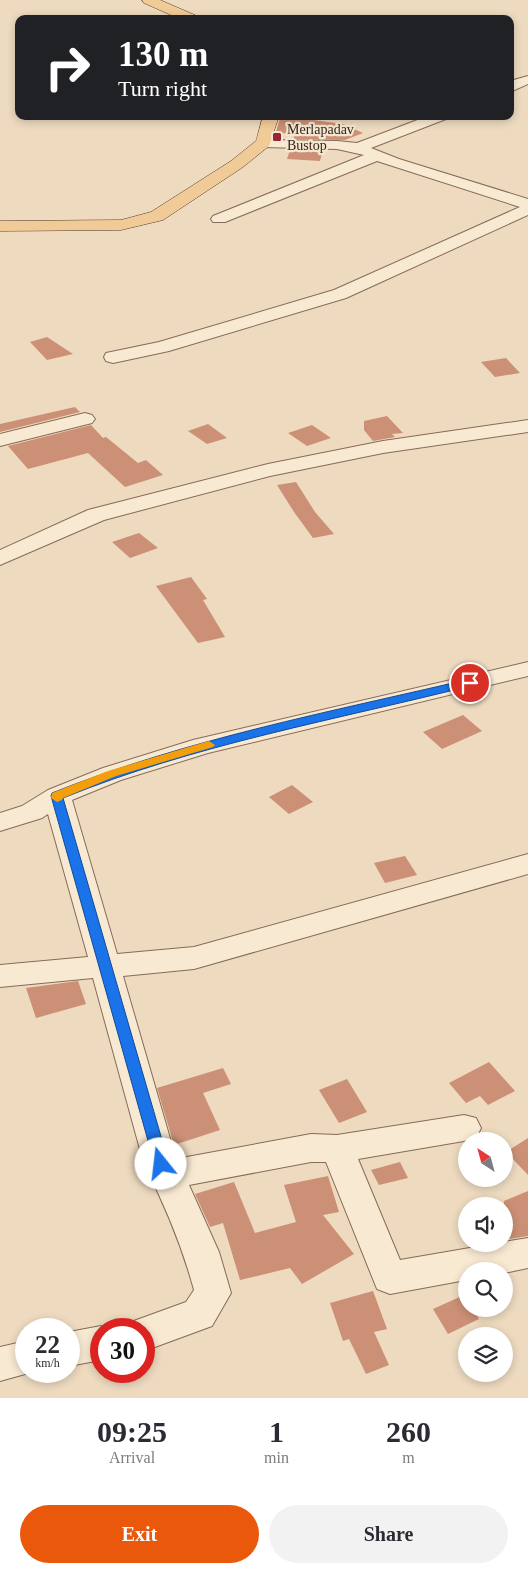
<!DOCTYPE html>
<style>
:root{--surface:#fff;--page:#f2f2f3;--text:#2b2b33;--muted:#7c7c81;--accent:#ea580c}
body{margin:0;font-family:Georgia,serif;background:var(--page);color:var(--text);height:100vh;display:flex;flex-direction:column;font-size:19px;white-space:nowrap}
*{box-sizing:border-box;margin:0}
p{font-size:16px;color:var(--muted)}
.icon{flex:none;width:28px;height:28px;fill:none;stroke:currentColor;stroke-width:2;stroke-linecap:round;stroke-linejoin:round}
.map{position:relative;height:1398px;overflow:hidden}
.details{display:flex;flex-direction:column;background:var(--surface);flex:1}
.details>*{flex:none}
.top-card{position:absolute;left:15px;top:15px;width:499px;height:105px;border-radius:10px;box-shadow:0 2px 8px #0003;background:#202124;color:#fff;overflow:hidden}
.needle{width:32px;rotate:324deg}
.buttons{position:absolute;left:458px;top:1132px;display:grid;gap:10px}
.buttons a{display:grid;place-items:center;width:55px;height:55px;border-radius:50%;background:var(--surface);box-shadow:0 2px 8px #0003;font-size:25px}
.speed{position:absolute;left:15px;top:1318px;display:flex;gap:10px;font-size:25px;font-weight:700;text-align:center}
.speed>*{display:grid;place-content:center;width:65px;height:65px;border-radius:50%;background:var(--surface);box-shadow:0 2px 8px #0003;line-height:1}
.speed small{font-size:12px;font-weight:400}
.speed .limit{border:8px solid #d22;background:#fff;color:#111}
.pin{position:absolute;display:grid;place-items:center;width:42px;height:42px;color:#fff;margin:-21px;border:2px solid #fff;border-radius:50%;box-shadow:0 1px 5px #0007}
.me{position:absolute;width:55px;margin:-28px;rotate:344deg;stroke-linejoin:round;filter:drop-shadow(0 0 4px #0008)}
.turn{display:flex;align-items:center;gap:18px;height:105px;padding:0 20px;font-size:22px}
.turn .icon{width:65px;height:65px;stroke-width:2.5}
.turn b{display:block;font-size:35px;line-height:42px}
.eta{display:flex;justify-content:space-evenly;align-items:center;height:85px;text-align:center}
.eta b{font-size:30px;font-weight:700;line-height:35px}
.button{display:flex;gap:10px;margin-top:auto;padding:10px 20px}
.button a{flex:1;height:58px;border-radius:30px;background:var(--accent);color:#fff;font-size:20px;font-weight:700;line-height:58px;text-align:center}
.button a+a{background:var(--page);color:var(--text)}
.map>svg:first-child{display:block}
</style>
<div class="map">
<svg width="528" height="1398" viewBox="0 0 528 1398">
<rect width="100%" height="100%" fill="#eddabf"/>
<path fill="#cb9076" d="M 283,116 L 343,124 L 363,133 L 345,140 L 293,139 L 295,135 L 276,132 L 280,118 Z
M 290,150 L 323,150 L 320,161 L 287,159 Z
M 47,337 L 73,354 L 47,360 L 30,342 Z
M 506,358 L 520,373 L 495,377 L 481,362 Z
M 75,407 L 80,412 L 0,432 L 0,424 Z
M 387,416 L 403,433 L 392,434 L 395,437 L 373,441 L 364,430 L 364,421 Z
M 208,424 L 227,438 L 207,444 L 188,431 Z
M 91,425 L 103,438 L 106,437 L 138,463 L 146,460 L 163,475 L 125,487 L 88,453 L 28,469 L 8,446 Z
M 312,425 L 331,438 L 307,446 L 288,433 Z
M 296,482 L 315,512 L 334,534 L 313,538 L 294,512 L 277,485 Z
M 139,533 L 158,548 L 130,558 L 112,542 Z
M 191,577 L 207,599 L 203,600 L 225,637 L 198,643 L 156,586 Z
M 463,715 L 482,731 L 442,749 L 423,732 Z
M 292,785 L 313,802 L 289,814 L 269,797 Z
M 405,856 L 417,875 L 385,883 L 374,863 Z
M 78,981 L 86,1004 L 36,1018 L 26,988 Z
M 489,1062 L 515,1091 L 488,1105 L 480,1096 L 466,1103 L 449,1083 Z
M 223,1068 L 231,1084 L 203,1093 L 220,1130 L 174,1145 L 157,1088 Z
M 347,1079 L 367,1112 L 339,1123 L 319,1090 Z
M 528,1138 L 528,1175 L 506,1152 Z
M 400,1162 L 408,1178 L 379,1185 L 371,1170 Z
M 328,1176 L 339,1212 L 323,1215 L 354,1254 L 302,1284 L 290,1268 L 240,1280 L 223,1223 L 210,1227 L 195,1194 L 234,1182 L 255,1233 L 296,1222 L 284,1185 Z
M 528,1191 L 528,1236 L 504,1240 L 504,1201 Z
M 373,1291 L 387,1329 L 374,1332 L 389,1365 L 366,1374 L 349,1339 L 343,1341 L 330,1303 Z
M 464,1295 L 466,1299 L 466,1309 L 473,1309 L 479,1319 L 448,1334 L 433,1309 Z"/>
<g fill="none" stroke-linecap="round" stroke-linejoin="round">
<g stroke="#866b58" stroke-width="2">
<path id="minor" d="M 528,76 L 528,84 L 510,92 L 510,81 Z
M 428,116 L 448,116 L 446,119 L 371,148 L 399,159 L 528,199 L 528,215 L 346,298 L 169,351 L 113,363 L 106,361 L 104,357 L 106,353 L 159,342 L 334,290 L 520,207 L 377,161 L 225,222 L 213,222 L 211,219 L 213,216 L 364,155 L 337,149 L 263,147 L 258,146 L 256,143 L 258,140 L 337,141 L 357,143 Z
M 85,413 L 92,415 L 95,419 L 92,423 L 0,446 L 0,434 Z
M 528,420 L 528,432 L 383,453 L 270,476 L 104,520 L 0,565 L 0,550 L 88,510 L 268,464 L 383,441 Z
M 528,662 L 528,676 L 208,753 L 121,780 L 72,800 L 117,954 L 194,947 L 528,854 L 528,874 L 194,969 L 123,976 L 176,1159 L 311,1134 L 337,1135 L 464,1115 L 476,1118 L 481,1128 L 476,1138 L 464,1141 L 358,1159 L 400,1260 L 493,1244 L 504,1244 L 504,1242 L 528,1238 L 528,1268 L 504,1273 L 504,1271 L 466,1271 L 466,1280 L 390,1294 L 377,1289 L 326,1162 L 311,1162 L 189,1185 L 219,1252 L 231,1293 L 212,1326 L 144,1351 L 144,1329 L 128,1329 L 131,1322 L 186,1302 L 194,1290 C 182,1246 165,1205 144,1164 L 93,978 L 0,987 L 0,965 L 88,957 L 48,814 L 42,818 L 0,831 L 0,813 L 22,806 L 48,790 L 103,768 L 193,740 Z
M 101,1326 L 108,1329 L 101,1329 L 101,1360 L 69,1366 L 69,1332 Z
M 26,1341 L 26,1371 L 36,1371 L 0,1381 L 0,1347 Z"/>
</g>
<g stroke="#533a2c" stroke-width="1">
<path id="major" d="M 142,0 L 160,0 L 197,16 L 199,19 L 180,19 L 144,3 Z
M 263,116 L 279,116 L 269,146 L 243,167 L 163,220 L 121,230 L 0,231 L 0,221 L 121,220 L 151,212 L 231,161 L 256,141 Z"/>
</g>
<use href="#minor" fill="#f8e9d2" fill-rule="evenodd"/>
<use href="#major" fill="#f1cb97" fill-rule="evenodd"/>
</g>
<path fill="#1a73e8" stroke="#114b97" d="M 470,679 L 476,683 L 474,685 C 336,720 196,744 63,798 L 169,1164 L 167,1169 L 161,1170 L 156,1169 L 51,796 L 52,793 C 187,739 330,712 470,679 Z"/>
<path fill="#f59e0b" d="M 209,741 L 215,745 L 213,747 L 116,776 L 63,798 L 62,800 L 57,802 L 51,798 L 52,793 L 108,771 Z"/>
<rect fill="#942935" stroke="#f5e6cf" stroke-width="2" x="272" y="132" width="10" height="10" rx="2.5"/>
<g text-anchor="middle" dominant-baseline="central" stroke-width="4.5" stroke-linejoin="round" paint-order="stroke">
<g font-size="14" fill="#35261c" stroke="#f5e6cf" text-anchor="start">
<text x="287" y="129">Merlapadav<tspan x="287" dy="16">Bustop</tspan></text>
</g>
</g>
</svg>
<div class="buttons">
<a><svg class="needle" viewBox="-14 -14 28 28"><path d="M0-13l5 13h-10z" fill="#e53935"/><path d="M0 13l5-13h-10z" fill="#7c7c81"/></svg></a>
<a><svg class="icon" aria-label="sound" viewBox="0 0 24 24"><path d="M4 9h4l5-4v14l-5-4H4zM17 9q2 3 0 6"/></svg></a>
<a><svg class="icon" aria-label="search" viewBox="0 0 24 24"><circle cx="10" cy="10" r="6"/><path d="M15 15l6 6"/></svg></a>
<a><svg class="icon" aria-label="layers" viewBox="0 0 24 24"><path d="M12 4l9 5-9 5-9-5zM3 14l9 5 9-5"/></svg></a>
</div>
<div class="speed"><div>22<small>km/h</small></div><div class="limit">30</div></div>
<div class="pin" style="left:470px;top:683px;background:#d93025"><svg class="icon" aria-label="arrive" viewBox="0 0 24 24"><path d="M6 21V4h12l-3 4 3 4H6"/></svg></div>
<svg class="me" style="left:161px;top:1164px" viewBox="-20 -20 40 40"><circle r="19" fill="#fff"/><path d="M0-13L10 11 0 6-10 11z" fill="#1a73e8"/></svg>
<div class="top-card">
<div class="turn"><svg class="icon" aria-label="right" viewBox="0 0 24 24"><path d="M7 20v-9h11M14 6l5 5-5 5"/></svg><div><b>130 m</b>Turn right</div></div>
</div>
</div>
<section class="details">
<div class="eta">
<div><b>09:25</b><p>Arrival</p></div>
<div><b>1</b><p>min</p></div>
<div><b>260</b><p>m</p></div>
</div>
<div class="button"><a>Exit</a><a>Share</a></div>
</section>
